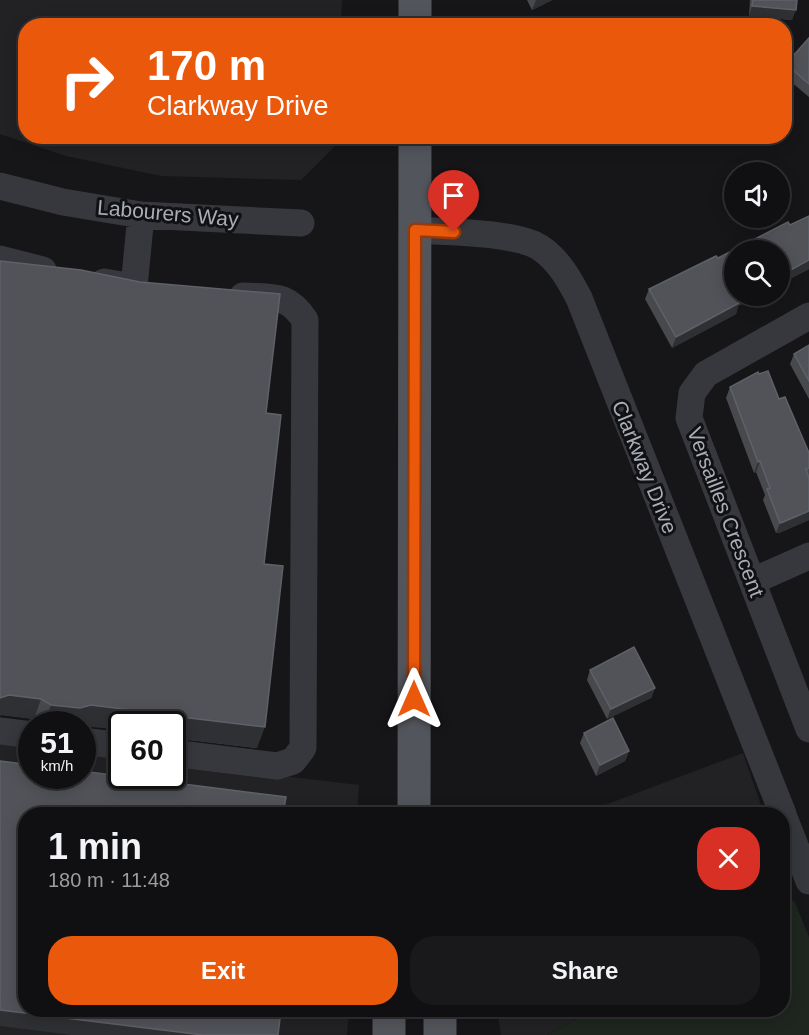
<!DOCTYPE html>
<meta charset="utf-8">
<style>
:root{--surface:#101012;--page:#19191b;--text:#f1f3f6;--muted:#9c9d9f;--line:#303032;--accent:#ea580c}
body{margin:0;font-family:Arial,sans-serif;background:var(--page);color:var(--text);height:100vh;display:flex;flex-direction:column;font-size:22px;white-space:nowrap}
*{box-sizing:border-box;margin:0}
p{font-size:20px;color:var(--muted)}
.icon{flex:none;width:33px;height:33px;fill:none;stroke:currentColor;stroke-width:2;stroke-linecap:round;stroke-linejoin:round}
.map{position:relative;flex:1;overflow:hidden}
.sheet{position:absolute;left:18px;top:807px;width:772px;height:210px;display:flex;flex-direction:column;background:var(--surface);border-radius:24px;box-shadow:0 3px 15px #0003,0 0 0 2px var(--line)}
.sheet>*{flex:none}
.guide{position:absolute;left:18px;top:18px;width:774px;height:126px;border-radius:24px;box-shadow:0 3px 15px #0003,0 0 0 2px var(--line);background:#ea580c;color:#fff;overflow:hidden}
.fabs{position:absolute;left:724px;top:162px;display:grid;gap:12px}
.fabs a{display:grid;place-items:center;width:66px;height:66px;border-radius:50%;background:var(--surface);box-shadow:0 3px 15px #0003,0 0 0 2px var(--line);font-size:30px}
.speed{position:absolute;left:18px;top:711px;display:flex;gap:12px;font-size:30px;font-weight:700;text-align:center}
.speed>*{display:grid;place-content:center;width:78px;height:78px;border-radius:50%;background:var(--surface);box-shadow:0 3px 15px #0003,0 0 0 2px var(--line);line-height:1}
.speed small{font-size:15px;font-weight:400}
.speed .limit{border:3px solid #111;border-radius:9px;background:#fff;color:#111}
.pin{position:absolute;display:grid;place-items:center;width:51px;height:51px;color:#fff;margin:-62px -26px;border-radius:50% 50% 50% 0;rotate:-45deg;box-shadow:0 0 6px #0007}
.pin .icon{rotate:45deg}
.me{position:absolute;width:66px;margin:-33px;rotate:0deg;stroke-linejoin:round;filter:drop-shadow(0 0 4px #0008)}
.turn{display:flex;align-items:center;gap:21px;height:126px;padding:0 30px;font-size:27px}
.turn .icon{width:78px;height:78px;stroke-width:2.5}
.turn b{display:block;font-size:42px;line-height:51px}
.round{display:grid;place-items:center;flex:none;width:63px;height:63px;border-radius:24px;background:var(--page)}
.headline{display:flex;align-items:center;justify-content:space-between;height:102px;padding:0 30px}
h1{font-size:36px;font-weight:600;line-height:45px}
.primary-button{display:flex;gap:12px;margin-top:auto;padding:12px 30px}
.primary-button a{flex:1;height:69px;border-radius:24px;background:var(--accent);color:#fff;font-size:24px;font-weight:600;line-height:69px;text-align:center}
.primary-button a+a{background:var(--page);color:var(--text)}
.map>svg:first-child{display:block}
</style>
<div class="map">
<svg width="809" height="1035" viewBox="0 0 809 1035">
<rect width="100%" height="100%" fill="#161618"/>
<path fill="#222225" d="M 0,0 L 342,0 L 341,25 L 26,26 L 26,136 L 339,136 L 339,142 L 301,180 L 161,176 L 66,156 L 0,134 Z
M 0,742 L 31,746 L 32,776 L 82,776 L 83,752 L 121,757 L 122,776 L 172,776 L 173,763 L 359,785 L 357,814 L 26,814 L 26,1010 L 349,1010 L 347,1035 L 0,1035 Z
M 743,753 L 764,814 L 581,814 Z
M 497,1010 L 593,1010 L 547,1035 L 501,1035 Z"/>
<path fill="#1e261f" d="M 794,900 L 809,937 L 809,1035 L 547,1035 L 593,1010 L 783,1010 L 783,906 Z"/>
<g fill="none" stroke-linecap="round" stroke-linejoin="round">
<path stroke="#37383d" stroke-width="27" d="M 0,186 L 63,202 L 141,215 L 301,223
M 415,230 C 445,232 514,232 539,247 C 558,259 569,279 579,298 L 783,814
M 0,259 L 43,270
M 104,282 L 134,287 L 141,215
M 809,316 L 706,374 L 692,393 L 689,418 L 809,729
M 753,581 L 809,556
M 0,731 L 32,735
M 82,741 L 122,746
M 172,753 L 277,766 L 293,761 L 303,748 L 305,320 C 287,293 273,298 243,296
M 783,815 L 809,881"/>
<path stroke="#53555c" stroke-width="33" d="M 415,26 L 415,0
M 414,814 L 415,136
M 389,1010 L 389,1035
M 440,1010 L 440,1035"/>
</g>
<path fill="#47494d" d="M 527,0 L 552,0 L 532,10 Z
M 750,0 L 797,0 L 792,20 L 749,16 Z
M 809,38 L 809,97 L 784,76 L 784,69 L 786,64 Z
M 790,225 L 809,269 L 780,284 L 780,250 L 735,296 L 758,296 L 738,306 L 736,314 L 672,348 L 645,299 L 649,289 Z
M 140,282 L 266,413 L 264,564 L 257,748 L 172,738 L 172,724 L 122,724 L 122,730 L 82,724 L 42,724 L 34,719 L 2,715 Z
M 809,345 L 809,399 L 790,364 L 794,354 Z
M 759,374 L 779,399 L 809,453 L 809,520 L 779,533 L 776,533 L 763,500 L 765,495 L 756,472 L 754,473 L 726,398 L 730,387 Z
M 590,670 L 655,688 L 651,698 L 607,719 L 587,680 Z
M 584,733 L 629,751 L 625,761 L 596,776 L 580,743 Z"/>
<path fill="#2f3033" d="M 536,0 L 552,0 L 532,10 Z
M 752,6 L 796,10 L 792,20 L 749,16 Z
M 809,260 L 809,269 L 780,284 L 780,276 Z
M 742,296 L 758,296 L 738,306 L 736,314 L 672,348 L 676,337 Z
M 760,461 L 756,472 L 754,473 L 758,462 Z
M 809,511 L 809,520 L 779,533 L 776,533 L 780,523 Z
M 655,688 L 651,698 L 607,719 L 611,709 Z
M 9,695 L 41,699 L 34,719 L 2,715 L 0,716 L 0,698 Z
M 51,705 L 91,705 L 131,710 L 126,724 L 122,724 L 122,730 L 82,726 L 82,724 L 44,724 Z
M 141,716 L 181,717 L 265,727 L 257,748 L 172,738 L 172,724 L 137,724 Z
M 629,751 L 625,761 L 596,776 L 600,765 Z
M 0,1010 L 203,1035 L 72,1035 L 0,1026 Z"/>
<path fill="#525359" stroke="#5f6168" stroke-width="1.5" d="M 753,0 L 797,0 L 796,10 L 752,6 Z
M 809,38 L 809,84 L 786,64 Z
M 809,216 L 809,260 L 780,276 L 780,250 L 735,250 L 735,296 L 742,296 L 738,297 L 739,303 L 676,337 L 649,289 L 716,256 L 718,258 L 788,222 L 790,225 Z
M 0,261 L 81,270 L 140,282 L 280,294 L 266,413 L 281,415 L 264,564 L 283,566 L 265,727 L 181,717 L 172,719 L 141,716 L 131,710 L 91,705 L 80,708 L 51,705 L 41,699 L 9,695 L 0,698 Z
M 809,345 L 809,381 L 794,354 Z
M 768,371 L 779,399 L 785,397 L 809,453 L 809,468 L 806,469 L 809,478 L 809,511 L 783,522 L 780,523 L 767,489 L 770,488 L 760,461 L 758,462 L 730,387 L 758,372 L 759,374 Z
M 634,647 L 655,688 L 611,709 L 590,670 Z
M 613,718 L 629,751 L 600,765 L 584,733 Z
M 0,761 L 32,765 L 32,776 L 82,776 L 82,771 L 286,797 L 283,814 L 26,814 L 26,1010 L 281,1010 L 278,1035 L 203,1035 L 0,1010 Z"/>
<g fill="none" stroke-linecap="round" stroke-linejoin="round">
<g stroke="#983908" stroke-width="15">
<path id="route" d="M 414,699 L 415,230 L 454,232"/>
</g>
<use href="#route" stroke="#ea580c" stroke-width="10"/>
</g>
<g text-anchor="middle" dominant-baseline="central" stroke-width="6" stroke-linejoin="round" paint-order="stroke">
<g font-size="21" fill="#a8adb8" stroke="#111113">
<text transform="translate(168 213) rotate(5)">Labourers Way</text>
<text transform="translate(645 467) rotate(68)">Clarkway Drive</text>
<text transform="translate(726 512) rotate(69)">Versailles Crescent</text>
</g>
</g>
</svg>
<div class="fabs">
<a><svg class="icon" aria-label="sound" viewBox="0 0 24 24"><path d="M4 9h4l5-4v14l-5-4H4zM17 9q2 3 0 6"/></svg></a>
<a><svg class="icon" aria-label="search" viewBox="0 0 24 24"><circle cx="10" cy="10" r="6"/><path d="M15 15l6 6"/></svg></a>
</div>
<div class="speed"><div>51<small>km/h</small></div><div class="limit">60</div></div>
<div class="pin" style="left:454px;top:232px;background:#d93025"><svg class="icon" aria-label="arrive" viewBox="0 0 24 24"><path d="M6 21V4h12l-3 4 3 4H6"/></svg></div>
<svg class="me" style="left:414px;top:699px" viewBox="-20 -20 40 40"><path d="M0-17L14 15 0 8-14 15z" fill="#ea580c" stroke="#fff" stroke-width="4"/></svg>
<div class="guide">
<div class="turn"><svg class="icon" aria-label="right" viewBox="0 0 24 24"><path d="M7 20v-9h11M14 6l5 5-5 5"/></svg><div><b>170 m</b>Clarkway Drive</div></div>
</div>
<section class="sheet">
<div class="headline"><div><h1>1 min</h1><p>180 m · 11:48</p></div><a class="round" style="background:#d93025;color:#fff"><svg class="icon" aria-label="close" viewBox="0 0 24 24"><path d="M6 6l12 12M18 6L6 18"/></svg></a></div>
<div class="primary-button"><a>Exit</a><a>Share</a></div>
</section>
</div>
